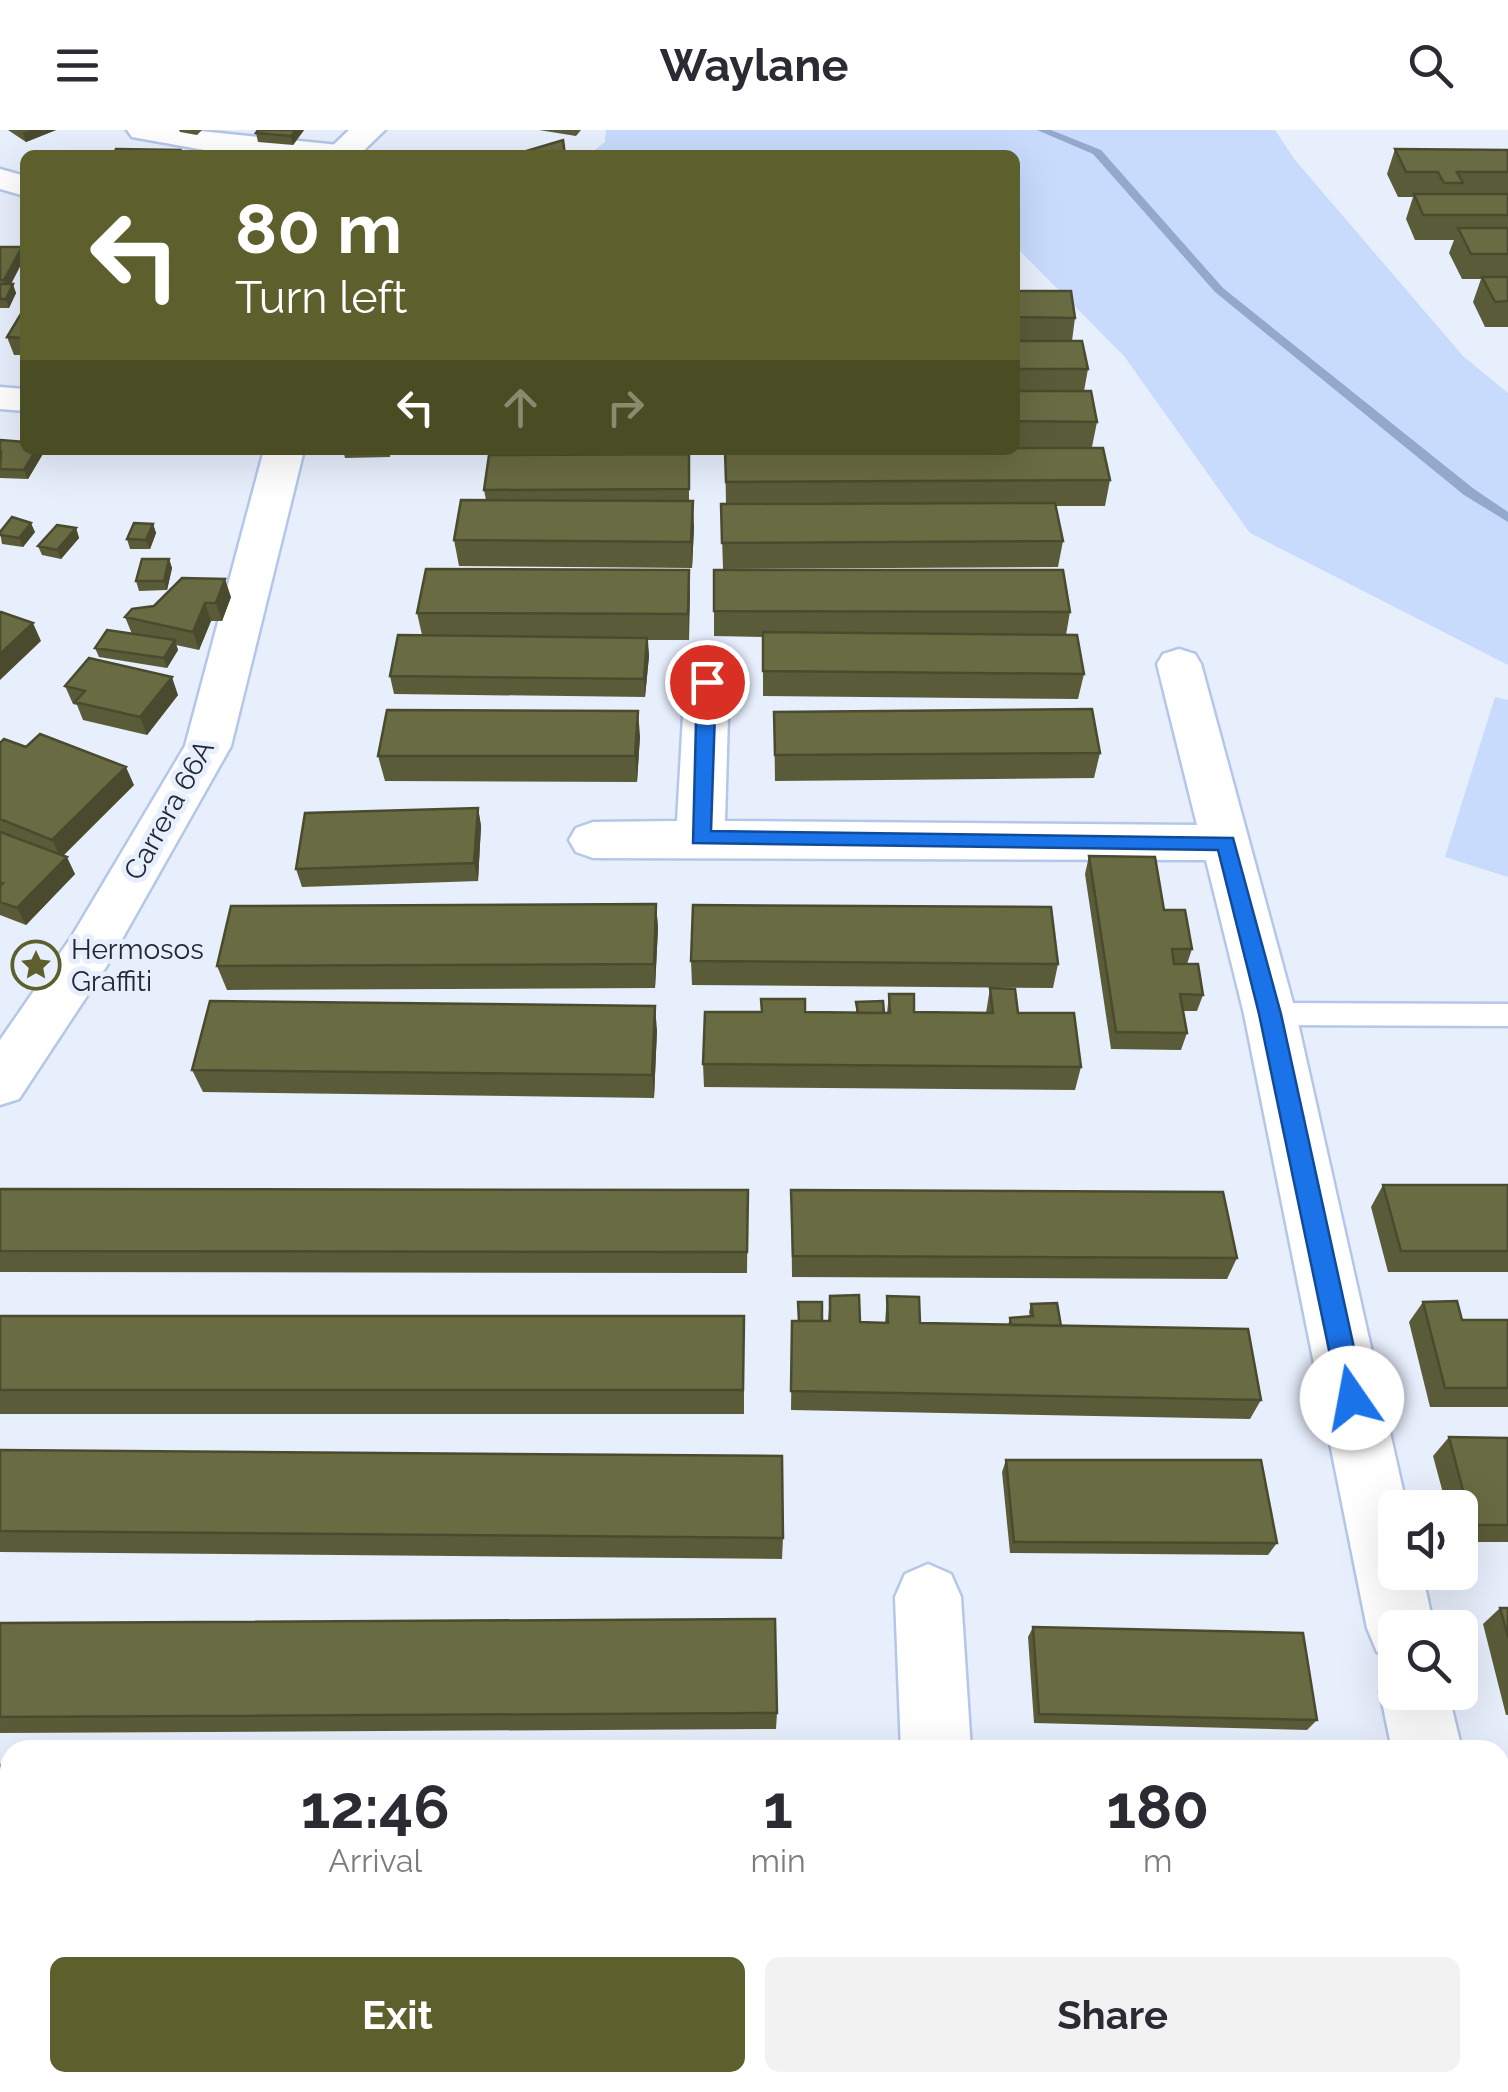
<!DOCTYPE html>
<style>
:root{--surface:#fff;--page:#f2f2f3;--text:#2b2b33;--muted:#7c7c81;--accent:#5d5f2c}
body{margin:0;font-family:Raleway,sans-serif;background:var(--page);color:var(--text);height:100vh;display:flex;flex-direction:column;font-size:38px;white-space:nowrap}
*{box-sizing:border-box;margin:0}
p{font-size:32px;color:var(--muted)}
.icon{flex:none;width:55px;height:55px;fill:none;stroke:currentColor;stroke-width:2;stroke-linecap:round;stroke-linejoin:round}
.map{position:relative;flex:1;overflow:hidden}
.sheet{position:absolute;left:0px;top:1610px;width:1510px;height:352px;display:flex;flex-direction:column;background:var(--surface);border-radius:30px 30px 0 0;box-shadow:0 10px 40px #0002}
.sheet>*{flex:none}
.banner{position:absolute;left:20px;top:20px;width:1000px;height:305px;border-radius:15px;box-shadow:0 10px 40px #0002;background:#5d5f2c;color:#fff;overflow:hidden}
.fabs{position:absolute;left:1378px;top:1360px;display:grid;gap:20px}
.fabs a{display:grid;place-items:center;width:100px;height:100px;border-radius:15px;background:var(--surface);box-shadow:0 10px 40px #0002;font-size:50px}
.pin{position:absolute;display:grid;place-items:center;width:85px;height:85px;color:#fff;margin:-42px;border:5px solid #fff;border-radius:50%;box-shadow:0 2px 10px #0007}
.me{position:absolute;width:110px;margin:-55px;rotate:348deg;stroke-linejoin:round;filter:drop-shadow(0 0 8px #0008)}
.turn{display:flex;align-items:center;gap:35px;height:210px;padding:0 50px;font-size:45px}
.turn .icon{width:130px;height:130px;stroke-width:2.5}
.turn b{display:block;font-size:70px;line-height:85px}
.lanes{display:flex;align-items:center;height:95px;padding:0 50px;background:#0003;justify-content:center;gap:50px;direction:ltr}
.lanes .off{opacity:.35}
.eta{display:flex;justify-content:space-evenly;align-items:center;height:170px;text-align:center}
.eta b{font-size:60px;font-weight:700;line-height:70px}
.button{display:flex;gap:20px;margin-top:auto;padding:20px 50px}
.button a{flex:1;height:115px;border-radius:15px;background:var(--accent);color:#fff;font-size:40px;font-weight:700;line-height:115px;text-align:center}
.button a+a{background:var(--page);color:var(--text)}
header{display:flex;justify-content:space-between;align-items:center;height:130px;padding:0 50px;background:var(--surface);font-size:45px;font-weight:700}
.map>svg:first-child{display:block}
</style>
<header><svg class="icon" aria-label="menu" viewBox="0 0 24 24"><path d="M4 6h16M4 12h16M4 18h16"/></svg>Waylane<svg class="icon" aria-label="search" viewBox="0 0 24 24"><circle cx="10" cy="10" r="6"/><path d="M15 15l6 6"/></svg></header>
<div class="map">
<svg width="1508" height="1962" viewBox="0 0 1508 1962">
<rect width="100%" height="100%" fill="#e7eefc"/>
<path fill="#c8dbfd" d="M 606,0 L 1275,0 L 1295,30 L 1463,226 L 1508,263 L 1508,535 L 1250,403 L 1124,226 L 1015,116 L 1015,25 L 588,25 L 605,12 Z
M 1495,567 L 1508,570 L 1508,747 L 1445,727 Z"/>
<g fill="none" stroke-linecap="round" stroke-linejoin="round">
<path fill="#93a8cd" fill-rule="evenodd" d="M 1037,0 L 1051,0 L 1101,20 L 1223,158 L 1474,359 L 1508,382 L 1508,392 L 1464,365 L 1215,162 L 1093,24 Z"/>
<g stroke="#b5c7e8" stroke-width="5">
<path id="lane" d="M 1270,873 L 1508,874 L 1508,896 L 1270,895 L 1260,892 L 1256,884 L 1260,876 Z"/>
</g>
<g stroke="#b5c7e8" stroke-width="5">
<path id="street" d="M 127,0 L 190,0 L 339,15 L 355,25 L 232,25 L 132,7 Z
M 0,39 L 25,46 L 25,66 L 0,59 Z
M 0,257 L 25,259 L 25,281 L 0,279 Z
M 1179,519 L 1195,524 L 1201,534 L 1296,884 L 1407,1378 L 1395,1378 L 1395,1442 L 1422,1442 L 1434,1498 L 1395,1498 L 1395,1529 L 1377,1522 L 1367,1498 L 1244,884 L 1206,730 L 593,728 L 576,722 L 569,710 L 576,698 L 593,692 L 677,691 L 685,552 L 691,541 L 707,537 L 723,541 L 729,552 L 725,691 L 1197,695 L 1157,534 L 1163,524 Z
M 928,1434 L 951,1444 L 961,1467 L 971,1620 L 901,1620 L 895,1467 L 905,1444 Z
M 1395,1536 L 1395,1562 L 1448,1562 L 1462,1620 L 1392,1620 L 1380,1562 Z
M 1500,1914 L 1508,1918 L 1508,1962 L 1460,1962 L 1458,1952 L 1500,1952 Z
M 915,1952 L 993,1952 L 994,1962 L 916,1962 Z"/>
</g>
<g stroke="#b5c7e8" stroke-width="5">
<path id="secondary" d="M 349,0 L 385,0 L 359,25 L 323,25 Z
M 264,320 L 304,320 L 231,616 L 108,834 L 19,969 L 0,975 L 0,910 L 72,806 L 185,616 Z"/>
</g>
<use href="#lane" fill="#fff" fill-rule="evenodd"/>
<use href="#street" fill="#fff" fill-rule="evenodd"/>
<use href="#secondary" fill="#fff" fill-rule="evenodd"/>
</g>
<path fill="#5a5c39" d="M 8,0 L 56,0 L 26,12 Z
M 179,0 L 202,0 L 197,5 L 180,2 Z
M 304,0 L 293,15 L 258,12 L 256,3 Z
M 539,0 L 581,0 L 576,6 Z
M 1395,19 L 1508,20 L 1508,197 L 1485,197 L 1473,172 L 1481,149 L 1462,149 L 1449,123 L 1454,110 L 1415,110 L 1406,89 L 1413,67 L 1398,67 L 1387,44 Z
M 0,117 L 11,154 L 16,163 L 9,178 L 0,178 Z
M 1015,161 L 1075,188 L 1072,211 L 1088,239 L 1084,261 L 1097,292 L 1092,317 L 1015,317 Z
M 25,177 L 25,225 L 14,225 L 7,207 Z
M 0,310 L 25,320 L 43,320 L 44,322 L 28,349 L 0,348 Z
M 343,320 L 391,320 L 390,327 L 345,328 Z
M 725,320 L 1110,350 L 1105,376 L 1056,376 L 1063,411 L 1058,437 L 723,439 L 721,374 L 726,374 Z
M 689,324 L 689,371 L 694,397 L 692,438 L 459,436 L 454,410 L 486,370 L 484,360 Z
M 153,394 L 156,403 L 150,419 L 130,419 L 127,409 Z
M 76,398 L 79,408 L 61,429 L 42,425 L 38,416 Z
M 0,402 L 35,402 L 23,417 L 2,414 Z
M 169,429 L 172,438 L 167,460 L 139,461 L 136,451 Z
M 689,440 L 689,510 L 648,510 L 649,526 L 645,567 L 394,564 L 390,546 L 422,505 L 417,483 Z
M 714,440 L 1070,482 L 1066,505 L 1084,544 L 1078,569 L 763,566 L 763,507 L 714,506 Z
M 231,467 L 222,491 L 211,491 L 199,520 L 176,515 L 178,520 L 167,538 L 99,527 L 95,518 L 132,504 L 125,487 L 154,476 Z
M 65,556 L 178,565 L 147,605 L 83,590 L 77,575 L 73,574 Z
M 774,582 L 1100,623 L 1094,648 L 775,651 Z
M 640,606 L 637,652 L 385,651 L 378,626 Z
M 0,613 L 134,655 L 63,725 L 75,744 L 26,795 L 0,785 Z
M 478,678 L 481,696 L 478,751 L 302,757 L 296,739 Z
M 1089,726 L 1164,780 L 1192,819 L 1187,834 L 1203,865 L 1197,881 L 1183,881 L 1187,903 L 1181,920 L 1111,919 L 1085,744 Z
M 656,774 L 658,798 L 655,858 L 227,860 L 217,836 Z
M 691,831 L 1058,834 L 1053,858 L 692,855 Z
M 990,858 L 1081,937 L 1075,960 L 704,957 L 703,934 L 805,882 L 856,883 L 856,872 L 887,883 L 889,864 L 914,882 L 986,883 Z
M 657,900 L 654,968 L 203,962 L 192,940 Z
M 1383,1055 L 1508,1055 L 1508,1142 L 1388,1142 L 1371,1077 Z
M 0,1059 L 748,1060 L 747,1143 L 0,1142 Z
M 791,1060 L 1237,1128 L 1227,1149 L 792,1147 Z
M 830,1166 L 860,1192 L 885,1193 L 887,1166 L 920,1193 L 1008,1195 L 1010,1188 L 1030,1187 L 1029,1182 L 1031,1174 L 1061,1196 L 1261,1270 L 1250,1289 L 791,1280 L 792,1191 L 828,1191 Z
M 1423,1172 L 1462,1190 L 1508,1190 L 1508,1277 L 1430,1277 L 1409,1192 Z
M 0,1186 L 744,1186 L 744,1284 L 0,1284 Z
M 1449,1307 L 1508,1308 L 1508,1412 L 1460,1412 L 1460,1378 L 1447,1378 L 1433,1326 Z
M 0,1320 L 783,1408 L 782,1429 L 0,1422 Z
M 1006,1330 L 1277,1413 L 1268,1425 L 1010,1423 L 1002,1342 Z
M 1500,1478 L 1508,1478 L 1508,1585 L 1506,1585 L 1483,1494 Z
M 0,1493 L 777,1583 L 776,1599 L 0,1603 Z
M 1033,1497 L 1317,1590 L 1307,1600 L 1034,1593 L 1028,1507 Z
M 0,1635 L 10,1635 L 10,1752 L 0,1752 Z
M 776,1952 L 776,1962 L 0,1962 Z
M 1057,1952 L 1379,1952 L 1381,1962 L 1058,1962 Z"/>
<path fill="#4a4b2e" d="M 30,0 L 56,0 L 26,12 L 23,3 Z
M 296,0 L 304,0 L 293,15 L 291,6 Z
M 22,117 L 25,127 L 8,160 L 4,150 Z
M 13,154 L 16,163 L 9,178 L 6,169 Z
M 36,320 L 43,320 L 44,322 L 28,349 L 24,340 Z
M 693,371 L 694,397 L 692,438 L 691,412 Z
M 31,393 L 35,402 L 23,417 L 19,408 Z
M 153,394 L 156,403 L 150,419 L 146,410 Z
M 76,398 L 79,408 L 61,429 L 57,420 Z
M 169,429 L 172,438 L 167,460 L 164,451 Z
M 689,440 L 690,465 L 689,510 L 688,484 Z
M 225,449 L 231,467 L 222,491 L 216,473 Z
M 205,473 L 211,491 L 199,520 L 193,502 Z
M 33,493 L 41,511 L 0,550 L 0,524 Z
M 647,508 L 649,526 L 645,567 L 644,549 Z
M 175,510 L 178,520 L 167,538 L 164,528 Z
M 172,547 L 178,565 L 147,605 L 140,587 Z
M 638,581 L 640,606 L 637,652 L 635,626 Z
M 126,637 L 134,655 L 61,728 L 52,710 Z
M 478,678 L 481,696 L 478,751 L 474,733 Z
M 67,727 L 75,744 L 26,795 L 17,778 Z
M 656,774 L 658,798 L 655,858 L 654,834 Z
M 655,876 L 657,900 L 654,968 L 652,945 Z"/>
<path fill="#696b42" stroke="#4a4b2e" stroke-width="2.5" d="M 258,0 L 296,0 L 291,6 L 256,3 Z
M 563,10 L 565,25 L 513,25 Z
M 116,19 L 180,20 L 177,25 L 113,25 Z
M 1395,19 L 1508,20 L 1508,42 L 1457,42 L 1463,53 L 1444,53 L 1438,42 L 1406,42 Z
M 1414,64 L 1508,64 L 1508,85 L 1423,85 Z
M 1458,98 L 1508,98 L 1508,124 L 1471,124 Z
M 0,117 L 22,117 L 4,150 L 0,150 Z
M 1482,147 L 1508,147 L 1508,171 L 1495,172 Z
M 0,154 L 13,154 L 6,169 L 0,169 Z
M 1015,161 L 1071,161 L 1075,188 L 1015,187 Z
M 25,177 L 25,208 L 7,207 Z
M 1015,211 L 1082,211 L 1088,239 L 1015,239 Z
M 1015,261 L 1091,261 L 1097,292 L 1015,291 Z
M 0,310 L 25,312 L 25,320 L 36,320 L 24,340 L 0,339 L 1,322 L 0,322 Z
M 1015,318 L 1103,318 L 1110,350 L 726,352 L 725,320 L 1015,320 Z
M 689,324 L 689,359 L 484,360 L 489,325 Z
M 461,370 L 693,371 L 691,412 L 454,410 Z
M 1055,373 L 1063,411 L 722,413 L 721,374 Z
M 12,387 L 31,393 L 19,408 L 0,405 L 0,402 Z
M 134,393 L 153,394 L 146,410 L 127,409 Z
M 57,395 L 76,398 L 57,420 L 38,416 Z
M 142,429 L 169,429 L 164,451 L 136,451 Z
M 426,439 L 689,440 L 688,484 L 417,483 Z
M 714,440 L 1063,440 L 1070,482 L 714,481 Z
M 182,448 L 225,449 L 216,473 L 205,473 L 193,502 L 125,487 L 132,479 L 154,476 Z
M 1,482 L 33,493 L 0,524 L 0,483 Z
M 107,500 L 175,510 L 164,528 L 95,518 Z
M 763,502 L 1077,505 L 1084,544 L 763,541 Z
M 398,505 L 647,508 L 644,549 L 390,546 Z
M 89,528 L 172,547 L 140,587 L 75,572 L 85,561 L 65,556 Z
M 1092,579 L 1100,623 L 775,625 L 774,582 Z
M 387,580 L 638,581 L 635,626 L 378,626 Z
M 40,604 L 126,637 L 52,710 L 0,689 L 0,613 L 4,609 L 26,617 Z
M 478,678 L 474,733 L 296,739 L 305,683 Z
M 0,702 L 67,727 L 17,778 L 0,772 L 0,756 L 3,753 L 0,752 Z
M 1089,726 L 1155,727 L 1164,780 L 1185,780 L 1192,819 L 1172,819 L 1174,834 L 1198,834 L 1203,865 L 1180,864 L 1187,903 L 1116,902 Z
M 656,774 L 654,834 L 217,836 L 231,776 Z
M 693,775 L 1051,777 L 1058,834 L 691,831 Z
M 990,858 L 1015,859 L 1018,883 L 1074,883 L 1081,937 L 703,934 L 705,882 L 762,882 L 761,869 L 805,869 L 805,882 L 890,883 L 889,864 L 914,864 L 914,882 L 993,883 Z
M 210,871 L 655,876 L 652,945 L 192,940 Z
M 883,871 L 884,883 L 858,883 L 856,872 Z
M 1383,1055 L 1508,1055 L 1508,1121 L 1401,1121 Z
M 0,1059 L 748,1060 L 747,1122 L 0,1121 Z
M 791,1060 L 1223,1062 L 1237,1128 L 793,1126 Z
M 859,1165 L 860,1192 L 888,1193 L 887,1166 L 919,1167 L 920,1193 L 1248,1199 L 1261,1270 L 791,1261 L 792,1191 L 830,1191 L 830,1166 Z
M 1457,1171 L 1462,1190 L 1508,1190 L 1508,1258 L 1445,1258 L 1423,1172 Z
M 798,1172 L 822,1172 L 822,1191 L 799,1191 Z
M 1057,1173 L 1061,1196 L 1011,1195 L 1010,1188 L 1033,1186 L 1031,1174 Z
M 0,1186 L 744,1186 L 743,1260 L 0,1260 Z
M 1449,1307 L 1508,1308 L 1508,1395 L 1472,1395 Z
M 0,1320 L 782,1326 L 783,1408 L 0,1401 Z
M 1006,1330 L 1261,1330 L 1277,1413 L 1014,1412 Z
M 1500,1478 L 1508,1478 L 1508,1507 Z
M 775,1489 L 777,1583 L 0,1587 L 0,1493 Z
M 1033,1497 L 1303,1503 L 1317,1590 L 1039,1584 Z
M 0,1635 L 10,1635 L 10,1739 L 0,1739 Z
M 0,1841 L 10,1841 L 10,1952 L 776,1952 L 776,1960 L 0,1962 Z
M 1066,1952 L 1379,1952 L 1381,1962 L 1067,1962 Z"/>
<path fill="#1a73e8" stroke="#114b97" stroke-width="2.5" d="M 707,546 L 716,552 L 711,701 L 1233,708 L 1281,884 L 1365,1268 L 1361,1276 L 1352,1279 L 1343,1276 L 1339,1268 L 1259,884 L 1218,720 L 693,713 L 697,552 Z"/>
<defs>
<g id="sight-ring" transform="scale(2.5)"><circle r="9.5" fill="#e7eefc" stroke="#5d5f2c" stroke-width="1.5"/><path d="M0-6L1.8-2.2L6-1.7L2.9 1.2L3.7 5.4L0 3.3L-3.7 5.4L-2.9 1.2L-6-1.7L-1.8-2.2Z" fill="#5d5f2c"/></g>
</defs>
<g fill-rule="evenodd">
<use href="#sight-ring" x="36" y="835"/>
</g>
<g text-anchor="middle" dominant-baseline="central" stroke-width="10" stroke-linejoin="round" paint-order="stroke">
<g font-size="28" fill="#222835" stroke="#e7eefc">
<text transform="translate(169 680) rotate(-61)">Carrera 66A</text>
</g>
<g font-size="28" fill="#222835" stroke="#e7eefc" text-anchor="start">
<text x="71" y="819">Hermosos<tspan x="71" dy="32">Graffiti</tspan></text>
</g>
</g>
</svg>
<div class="fabs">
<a><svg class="icon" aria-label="sound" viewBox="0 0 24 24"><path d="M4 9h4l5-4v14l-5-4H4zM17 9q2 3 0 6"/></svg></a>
<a><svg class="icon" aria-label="search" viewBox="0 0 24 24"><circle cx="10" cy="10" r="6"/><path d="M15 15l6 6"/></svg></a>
</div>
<div class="pin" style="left:707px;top:552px;background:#d93025"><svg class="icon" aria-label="arrive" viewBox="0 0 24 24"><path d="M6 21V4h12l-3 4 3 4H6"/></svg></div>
<svg class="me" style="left:1352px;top:1268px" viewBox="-20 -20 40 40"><circle r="19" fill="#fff"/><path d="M0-13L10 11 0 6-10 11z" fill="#1a73e8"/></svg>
<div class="banner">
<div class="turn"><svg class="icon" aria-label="left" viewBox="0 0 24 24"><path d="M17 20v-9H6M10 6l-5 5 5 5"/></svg><div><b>80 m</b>Turn left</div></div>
<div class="lanes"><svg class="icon" aria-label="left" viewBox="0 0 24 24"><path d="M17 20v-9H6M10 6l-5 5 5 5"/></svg><svg class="icon off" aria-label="ahead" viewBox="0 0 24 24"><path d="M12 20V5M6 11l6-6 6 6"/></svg><svg class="icon off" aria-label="right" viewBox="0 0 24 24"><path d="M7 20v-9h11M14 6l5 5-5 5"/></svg></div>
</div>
<section class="sheet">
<div class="eta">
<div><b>12:46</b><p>Arrival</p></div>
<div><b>1</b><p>min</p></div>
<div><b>180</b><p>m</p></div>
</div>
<div class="button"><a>Exit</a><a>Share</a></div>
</section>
</div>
